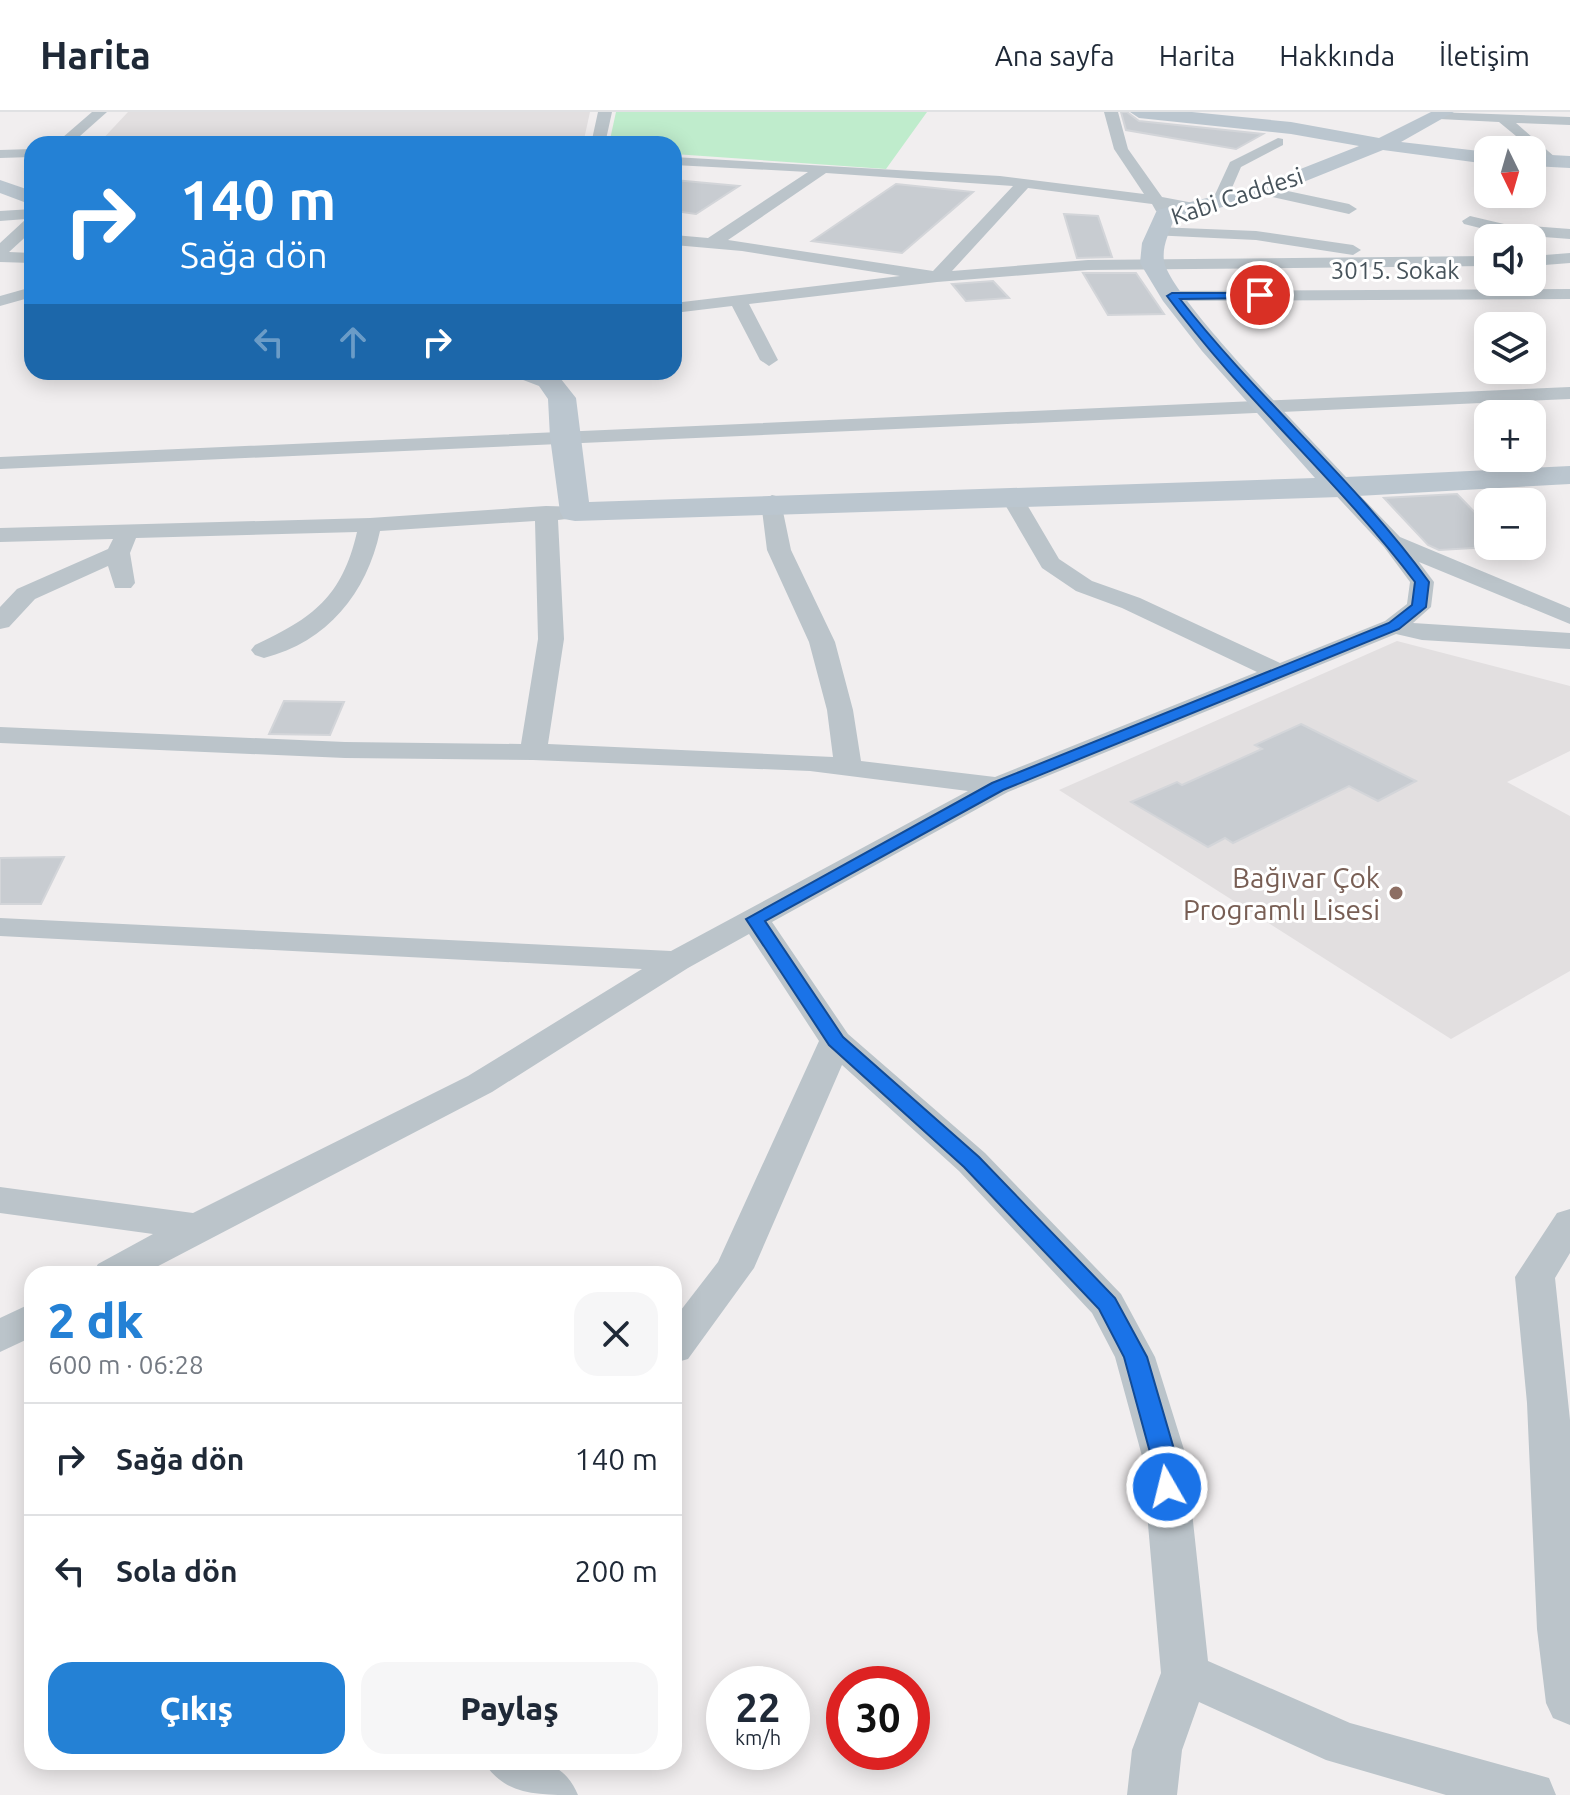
<!DOCTYPE html>
<html lang="tr">
<meta charset="utf-8">
<style>
:root{--surface:#fff;--page:#f6f6f7;--text:#1f2937;--muted:#747a83;--line:#e0e1e3;--accent:#2481d5}
body{margin:0;font-family:Ubuntu,sans-serif;background:var(--page);color:var(--text);height:100vh;display:flex;flex-direction:column;font-size:30px;white-space:nowrap}
*{box-sizing:border-box;margin:0}
p{font-size:26px;color:var(--muted)}
.icon{flex:none;width:44px;height:44px;fill:none;stroke:currentColor;stroke-width:2;stroke-linecap:round;stroke-linejoin:round}
.map{position:relative;flex:1;overflow:hidden}
.details{position:absolute;left:24px;top:1154px;width:658px;height:504px;display:flex;flex-direction:column;background:var(--surface);border-radius:24px;box-shadow:0 4px 20px #0003}
.details>*{flex:none}
.hud{position:absolute;left:24px;top:24px;width:658px;height:244px;border-radius:24px;box-shadow:0 4px 20px #0003;background:#2481d5;color:#fff;overflow:hidden}
.needle{width:52px;rotate:175deg}
.controls{position:absolute;left:1474px;top:24px;display:grid;gap:16px}
.controls a{display:grid;place-items:center;width:72px;height:72px;border-radius:16px;background:var(--surface);box-shadow:0 4px 20px #0003;font-size:40px}
.speed{position:absolute;left:706px;top:1554px;display:flex;gap:16px;font-size:40px;font-weight:700;text-align:center}
.speed>*{display:grid;place-content:center;width:104px;height:104px;border-radius:50%;background:var(--surface);box-shadow:0 4px 20px #0003;line-height:1}
.speed small{font-size:20px;font-weight:400}
.speed .limit{border:12px solid #d22;background:#fff;color:#111}
.pin{position:absolute;display:grid;place-items:center;width:68px;height:68px;color:#fff;margin:-34px;border:4px solid #fff;border-radius:50%;box-shadow:0 2px 8px #0007}
.me{position:absolute;width:88px;margin:-44px;rotate:352deg;stroke-linejoin:round;filter:drop-shadow(0 0 6px #0008)}
.turn{display:flex;align-items:center;gap:28px;height:168px;padding:0 24px;font-size:36px}
.turn .icon{width:104px;height:104px;stroke-width:2.5}
.turn b{display:block;font-size:56px;line-height:68px}
.lanes{display:flex;align-items:center;height:76px;padding:0 24px;background:#0003;justify-content:center;gap:40px;direction:ltr}
.lanes .off{opacity:.35}
.round{display:grid;place-items:center;flex:none;width:84px;height:84px;border-radius:24px;background:var(--page)}
.head{display:flex;align-items:center;justify-content:space-between;height:136px;padding:0 24px}
h1{font-size:48px;font-weight:800;line-height:60px;color:var(--accent)}
.cta{display:flex;gap:16px;margin-top:auto;padding:16px 24px}
.cta a{flex:1;height:92px;border-radius:24px;background:var(--accent);color:#fff;font-size:32px;font-weight:800;line-height:92px;text-align:center}
.cta a+a{background:var(--page);color:var(--text)}
ul{padding:0;list-style:none}
li{display:flex;align-items:center;gap:24px;height:112px;padding:0 24px;border-top:2px solid var(--line)}
li div{flex:1}
li b{display:block;font-size:30px}
li em{font-style:normal}
header{display:flex;align-items:center;gap:48px;box-sizing:border-box;height:112px;padding:0 40px;background:var(--surface);border-bottom:2px solid var(--line)}
header strong{font-size:38px}
nav{display:flex;gap:44px;margin-inline-start:auto;font-size:28px}
.map>svg:first-child{display:block}
</style>
<header>
<strong>Harita</strong>
<nav><a>Ana sayfa</a><a>Harita</a><a>Hakkında</a><a>İletişim</a></nav>
</header>
<div class="map">
<svg width="1570" height="1683" viewBox="0 0 1570 1683">
<rect width="100%" height="100%" fill="#f1eeef"/>
<path fill="#e2dfe0" d="M 128,0 L 590,0 L 583,32 L 98,32 Z
M 1397,529 L 1570,574 L 1570,639 L 1507,670 L 1570,704 L 1570,859 L 1451,927 L 1059,678 Z"/>
<path fill="#bfeccc" d="M 616,0 L 927,0 L 886,57 L 674,42 L 674,32 L 609,32 Z"/>
<path fill="#c8ccd1" stroke="#d3d5d9" stroke-width="2" d="M 1121,0 L 1127,0 L 1139,9 L 1263,22 L 1236,37 L 1126,18 Z
M 674,68 L 739,74 L 696,102 L 674,99 Z
M 896,72 L 973,80 L 902,141 L 812,129 Z
M 1064,102 L 1098,104 L 1112,145 L 1077,146 Z
M 1083,161 L 1136,161 L 1164,202 L 1108,203 Z
M 993,169 L 1009,186 L 966,189 L 952,172 Z
M 1457,382 L 1488,414 L 1488,434 L 1508,434 L 1439,438 L 1428,433 L 1384,386 Z
M 284,589 L 344,590 L 330,623 L 269,622 Z
M 1301,612 L 1416,669 L 1378,689 L 1349,674 L 1233,731 L 1225,726 L 1208,735 L 1131,690 L 1177,670 L 1182,673 L 1262,637 L 1255,633 Z
M 64,745 L 41,792 L 0,792 L 0,746 Z"/>
<g fill="none" stroke-linecap="round" stroke-linejoin="round">
<path fill="#bbc4ca" fill-rule="evenodd" d="M 92,0 L 107,0 L 71,32 L 55,32 Z
M 598,0 L 612,0 L 605,32 L 591,32 Z
M 1104,0 L 1118,0 L 1128,37 L 1162,85 L 1199,92 L 1199,98 L 1169,95 L 1162,101 L 1156,99 L 1152,92 L 1028,76 L 952,159 L 1088,148 L 1488,144 L 1488,154 L 1088,158 L 937,170 L 749,192 L 778,248 L 769,254 L 760,248 L 732,194 L 674,201 L 674,191 L 900,164 L 742,139 L 674,133 L 674,123 L 708,126 L 808,60 L 674,53 L 674,45 L 1000,64 L 1144,82 L 1114,37 ZM 826,61 L 1013,74 L 933,159 L 728,128 Z
M 1435,0 L 1570,5 L 1570,13 L 1516,11 L 1556,46 L 1556,52 L 1551,53 L 1499,10 L 1439,7 L 1432,3 Z
M 1278,26 L 1283,27 L 1283,33 L 1241,55 L 1225,92 L 1215,92 L 1212,89 L 1230,50 Z
M 32,37 L 32,45 L 0,46 L 0,38 Z
M 1264,74 L 1349,92 L 1357,97 L 1349,102 L 1259,82 L 1259,76 Z
M 32,97 L 32,119 L 9,140 L 32,141 L 32,151 L 0,150 L 0,131 L 26,107 L 0,109 L 0,99 Z
M 1470,104 L 1504,112 L 1570,117 L 1570,127 L 1504,122 L 1464,112 L 1462,109 Z
M 1157,115 L 1256,119 L 1353,133 L 1361,138 L 1353,143 L 1256,128 L 1151,123 L 1151,117 Z
M 1570,141 L 1570,151 L 1532,154 L 1532,144 Z
M 32,175 L 32,185 L 0,194 L 0,184 Z
M 1570,177 L 1570,187 L 1172,189 L 1163,184 L 1172,179 Z
M 1570,275 L 1570,287 L 0,357 L 0,345 Z
M 1340,369 L 1348,371 L 1400,425 L 1570,496 L 1570,512 L 1419,450 L 1434,470 L 1431,495 L 1413,511 L 1570,521 L 1570,537 L 1422,528 L 1396,522 L 1008,680 L 772,810 L 848,922 L 985,1041 L 1121,1182 L 1155,1245 L 1186,1344 L 1208,1549 L 1350,1611 L 1549,1666 L 1556,1683 L 1446,1683 L 1326,1648 L 1199,1590 L 1182,1638 L 1177,1683 L 1127,1683 L 1132,1638 L 1161,1561 L 1142,1344 L 1115,1245 L 1092,1201 L 959,1059 L 842,953 L 754,1156 L 688,1247 L 674,1251 L 674,1207 L 718,1150 L 819,929 L 749,822 L 688,856 L 492,980 L 143,1162 L 92,1162 L 98,1152 L 153,1122 L 0,1101 L 0,1075 L 193,1101 L 468,964 L 642,857 L 0,824 L 0,806 L 671,839 L 968,679 L 810,659 L 533,648 L 345,646 L 0,631 L 0,615 L 345,630 L 521,632 L 538,527 L 535,409 L 380,419 C 367,481 327,530 264,546 L 255,543 L 251,538 L 255,533 C 313,506 342,485 357,420 L 136,426 L 130,441 L 135,471 L 131,476 L 115,476 L 108,454 L 35,487 L 9,515 L 0,517 L 0,495 L 17,477 L 108,437 L 113,427 L 0,430 L 0,416 L 370,406 L 546,394 L 583,395 L 586,400 L 583,405 L 558,408 L 564,527 L 548,632 L 833,645 L 827,598 L 809,530 L 767,438 L 761,390 L 772,383 L 780,385 L 791,438 L 835,530 L 853,598 L 861,649 L 995,665 L 1257,560 L 1122,496 L 1076,479 L 1042,456 L 1000,384 L 1003,379 L 1019,379 L 1059,447 L 1092,469 L 1140,486 L 1280,551 L 1385,509 L 1407,492 L 1410,470 L 1384,435 L 1329,376 Z
M 1570,1097 L 1570,1141 L 1555,1166 L 1570,1308 L 1570,1613 L 1553,1606 L 1546,1591 L 1537,1517 L 1527,1291 L 1515,1165 L 1557,1101 Z
M 32,1191 L 32,1225 L 0,1240 L 0,1206 Z
M 484,1650 C 525,1650 559,1639 578,1683 C 537,1683 504,1683 484,1650 Z"/>
<path fill="#bbc6cf" fill-rule="evenodd" d="M 1130,0 L 1192,0 L 1291,10 L 1379,26 L 1431,0 L 1454,0 L 1401,30 L 1488,40 L 1488,52 L 1383,38 L 1271,83 L 1174,107 C 1169,121 1162,134 1164,149 C 1169,184 1314,330 1346,365 L 1570,354 L 1570,372 L 1340,385 L 575,409 L 564,407 L 560,400 L 550,325 L 548,287 L 539,274 L 518,266 L 514,260 L 557,262 L 576,286 L 589,390 L 1315,366 L 1202,239 L 1163,189 L 1140,151 L 1142,131 L 1157,98 L 1257,74 L 1359,34 L 1291,22 L 1139,6 Z
M 1532,42 L 1570,44 L 1570,56 L 1532,54 Z
M 0,68 L 32,79 L 32,93 L 0,81 Z"/>
</g>
<path fill="#1a73e8" stroke="#114b97" stroke-width="2" d="M 1172,181 L 1264,181 L 1265,183 L 1260,186 L 1180,187 C 1257,286 1355,368 1429,470 L 1426,495 L 1399,517 L 1003,678 L 765,809 L 843,925 L 979,1045 L 1115,1186 L 1147,1245 L 1176,1344 L 1179,1375 L 1175,1382 L 1167,1385 L 1158,1382 L 1154,1375 L 1151,1344 L 1124,1245 L 1099,1197 L 964,1055 L 829,933 L 746,807 L 992,671 L 1389,511 L 1412,493 L 1415,470 C 1339,369 1242,286 1167,184 Z"/>
<circle fill="#8d6e63" stroke="#fff" stroke-width="3" cx="1396" cy="781" r="8"/>
<g text-anchor="middle" dominant-baseline="central" stroke-width="6" stroke-linejoin="round" paint-order="stroke">
<g font-size="24" fill="#47535b" stroke="#fff">
<text transform="translate(1237 84) rotate(-18)">Kabi Caddesi</text>
<text x="1395" y="158">3015. Sokak</text>
</g>
<g font-size="28" fill="#785e54" stroke="#fff" text-anchor="end">
<text x="1380" y="765">Bağıvar Çok<tspan x="1380" dy="32">Programlı Lisesi</tspan></text>
</g>
</g>
</svg>
<div class="controls">
<a><svg class="needle" viewBox="-14 -14 28 28"><path d="M0-13l5 13h-10z" fill="#e53935"/><path d="M0 13l5-13h-10z" fill="#747a83"/></svg></a>
<a><svg class="icon" aria-label="sound" viewBox="0 0 24 24"><path d="M4 9h4l5-4v14l-5-4H4zM17 9q2 3 0 6"/></svg></a>
<a><svg class="icon" aria-label="layers" viewBox="0 0 24 24"><path d="M12 4l9 5-9 5-9-5zM3 14l9 5 9-5"/></svg></a>
<a>+</a>
<a>−</a>
</div>
<div class="speed"><div>22<small>km/h</small></div><div class="limit">30</div></div>
<div class="pin" style="left:1260px;top:183px;background:#d93025"><svg class="icon" aria-label="arrive" viewBox="0 0 24 24"><path d="M6 21V4h12l-3 4 3 4H6"/></svg></div>
<svg class="me" style="left:1167px;top:1375px" viewBox="-20 -20 40 40"><circle r="17" fill="#1a73e8" stroke="#fff" stroke-width="3"/><path d="M0-11L8 9 0 5-8 9z" fill="#fff"/></svg>
<div class="hud">
<div class="turn"><svg class="icon" aria-label="right" viewBox="0 0 24 24"><path d="M7 20v-9h11M14 6l5 5-5 5"/></svg><div><b>140 m</b>Sağa dön</div></div>
<div class="lanes"><svg class="icon off" aria-label="left" viewBox="0 0 24 24"><path d="M17 20v-9H6M10 6l-5 5 5 5"/></svg><svg class="icon off" aria-label="ahead" viewBox="0 0 24 24"><path d="M12 20V5M6 11l6-6 6 6"/></svg><svg class="icon" aria-label="right" viewBox="0 0 24 24"><path d="M7 20v-9h11M14 6l5 5-5 5"/></svg></div>
</div>
<section class="details">
<div class="head"><div><h1>2 dk</h1><p>600 m · 06:28</p></div><a class="round"><svg class="icon" aria-label="close" viewBox="0 0 24 24"><path d="M6 6l12 12M18 6L6 18"/></svg></a></div>
<ul>
<li><svg class="icon" aria-label="right" viewBox="0 0 24 24"><path d="M7 20v-9h11M14 6l5 5-5 5"/></svg><div><b>Sağa dön</b></div><em>140 m</em></li>
<li><svg class="icon" aria-label="left" viewBox="0 0 24 24"><path d="M17 20v-9H6M10 6l-5 5 5 5"/></svg><div><b>Sola dön</b></div><em>200 m</em></li>
</ul>
<div class="cta"><a>Çıkış</a><a>Paylaş</a></div>
</section>
</div>
